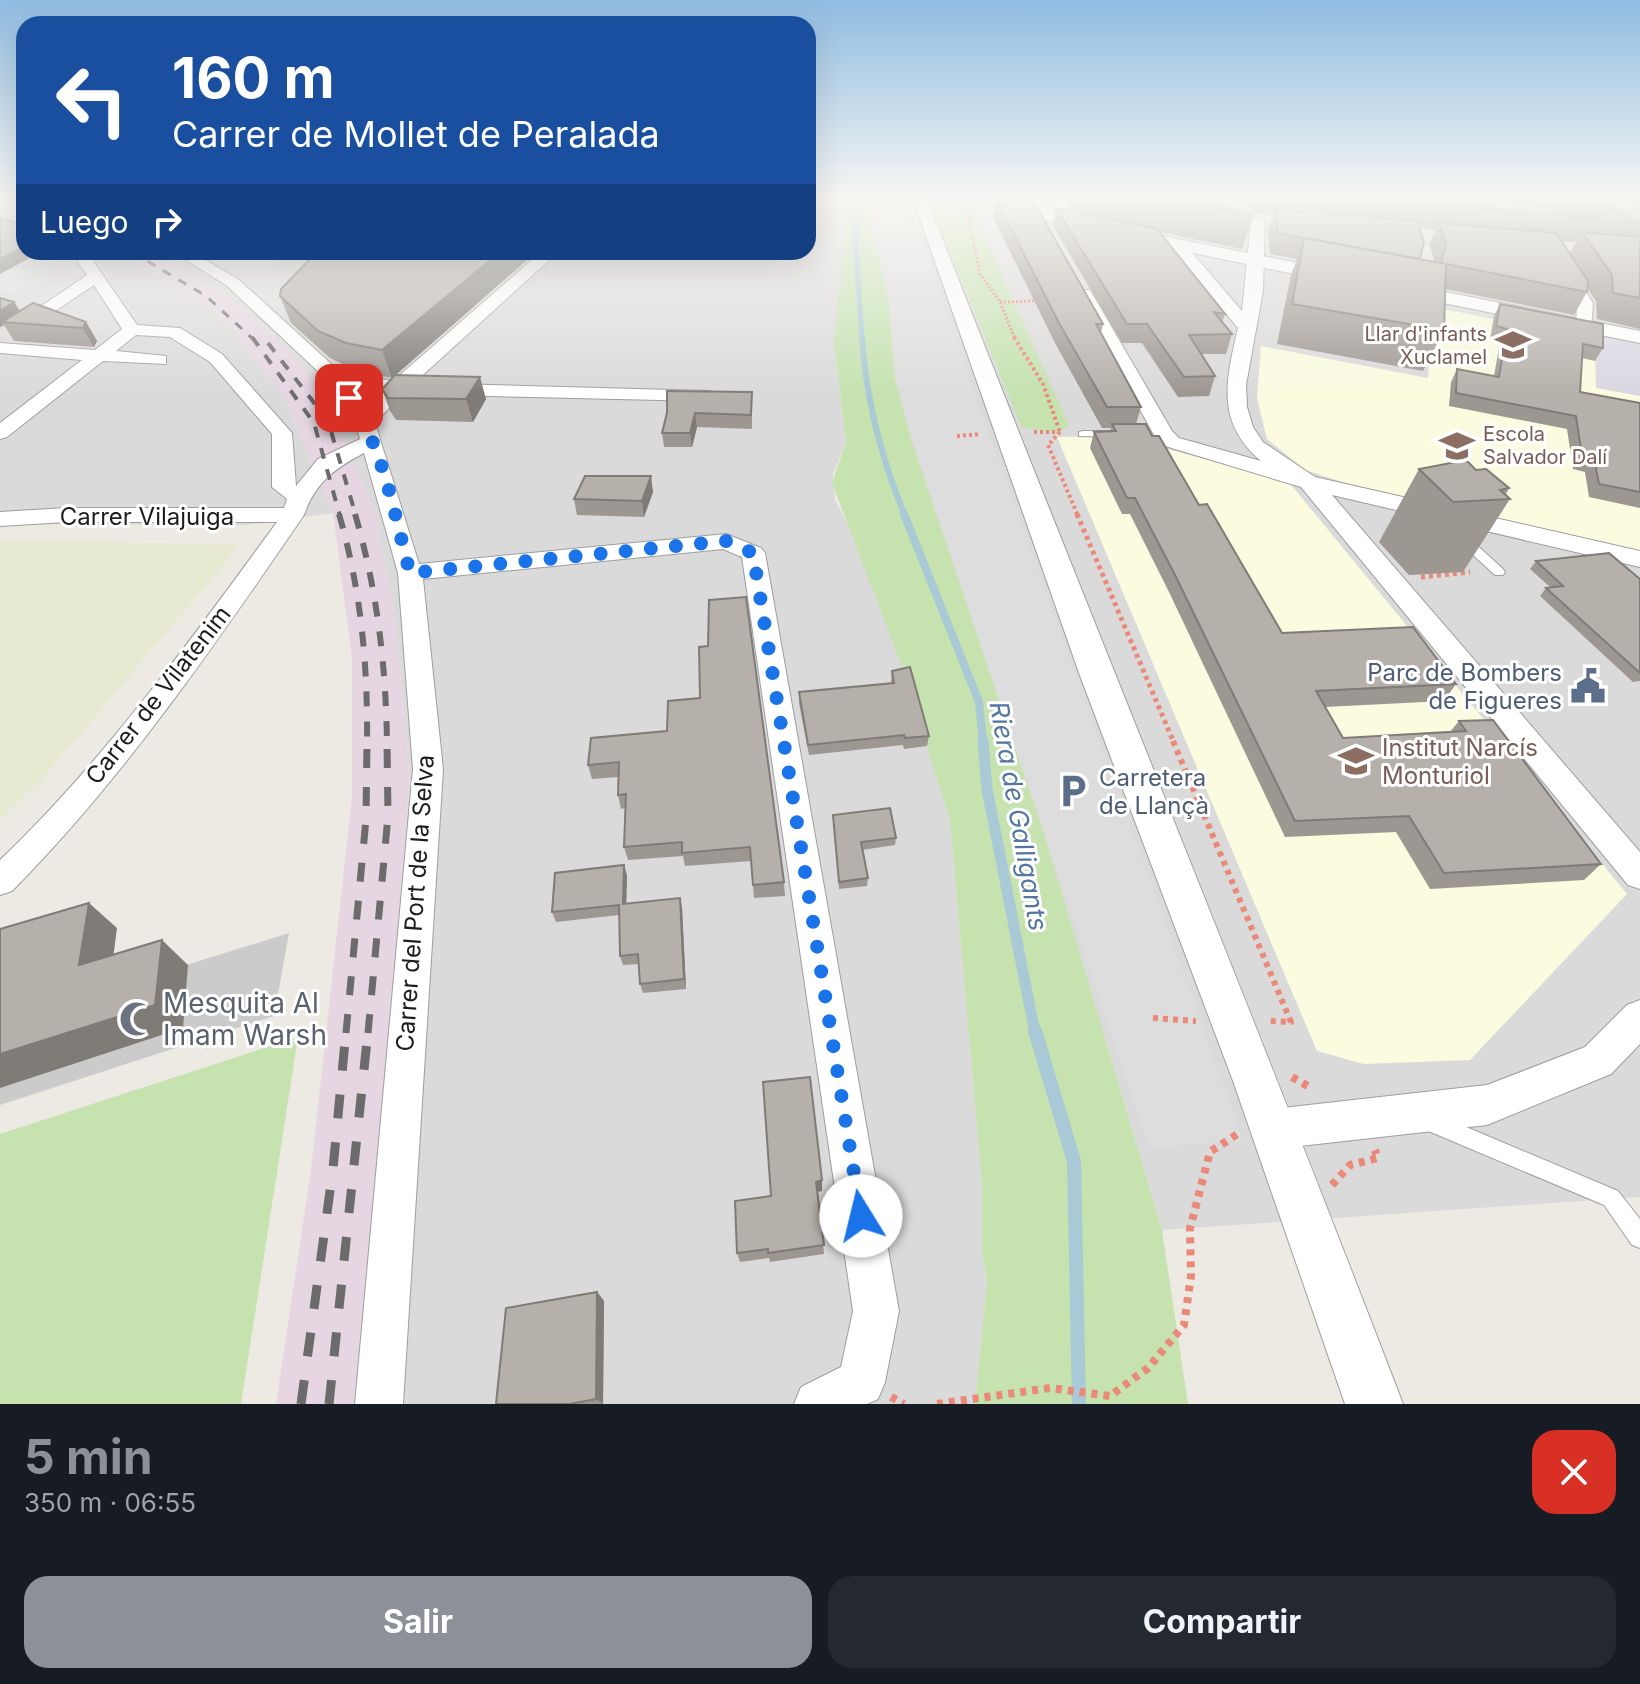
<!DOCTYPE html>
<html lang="es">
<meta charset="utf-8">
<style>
:root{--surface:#171b24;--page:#242831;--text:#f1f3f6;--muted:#9ea1a6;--accent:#8c9099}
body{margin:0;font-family:Inter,sans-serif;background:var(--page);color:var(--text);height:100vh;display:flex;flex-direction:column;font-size:30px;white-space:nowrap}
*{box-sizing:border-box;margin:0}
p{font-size:26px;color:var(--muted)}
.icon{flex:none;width:44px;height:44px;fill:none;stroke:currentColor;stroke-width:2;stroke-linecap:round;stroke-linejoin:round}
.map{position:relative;height:1404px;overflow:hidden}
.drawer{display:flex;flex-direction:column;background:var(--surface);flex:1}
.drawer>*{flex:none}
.hud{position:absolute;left:16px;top:16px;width:800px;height:244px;border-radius:24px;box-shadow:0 8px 32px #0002;background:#1a4fa0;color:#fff;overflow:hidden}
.pin{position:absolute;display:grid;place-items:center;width:68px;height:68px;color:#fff;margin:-34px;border-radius:16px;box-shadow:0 4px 12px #0006}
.me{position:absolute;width:88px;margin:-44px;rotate:351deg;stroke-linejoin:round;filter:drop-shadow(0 0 6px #0008)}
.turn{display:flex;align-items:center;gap:28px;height:168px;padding:0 24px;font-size:36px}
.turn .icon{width:104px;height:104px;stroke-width:2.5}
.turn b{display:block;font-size:56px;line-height:68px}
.then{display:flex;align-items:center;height:76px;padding:0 24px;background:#0003;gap:16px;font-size:30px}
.round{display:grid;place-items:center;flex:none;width:84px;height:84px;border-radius:24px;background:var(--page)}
.headline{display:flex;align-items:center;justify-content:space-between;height:136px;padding:0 24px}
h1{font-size:48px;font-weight:700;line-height:60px;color:var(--accent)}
.button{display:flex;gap:16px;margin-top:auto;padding:16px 24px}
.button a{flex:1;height:92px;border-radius:24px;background:var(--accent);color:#fff;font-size:32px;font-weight:700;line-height:92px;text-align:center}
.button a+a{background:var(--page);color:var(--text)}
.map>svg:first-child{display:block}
</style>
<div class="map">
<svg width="1640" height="1404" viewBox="0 0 1640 1404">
<rect width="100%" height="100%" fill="#edeae4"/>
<path fill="#dbdada" d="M 808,199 L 847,199 L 834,343 L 846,442 L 833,474 L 835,500 L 857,542 L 901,664 L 950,820 L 982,1184 L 982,1251 L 987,1282 L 975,1404 L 360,1404 L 384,1164 L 410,771 L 395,617 L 373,507 L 348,448 L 157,252 L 808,252 Z
M 867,199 L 1640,199 L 1640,1197 L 1162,1230 L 893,325 Z
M 0,209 L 24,216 L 24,252 L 120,252 L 198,299 L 239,336 L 285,400 L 333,513 L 249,525 L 0,524 Z"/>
<path fill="#e5d6e2" d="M 120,252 L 157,252 L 220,291 L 267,328 L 308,373 L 348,448 L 373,507 L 395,617 L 410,771 L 384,1164 L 360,1404 L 276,1404 L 311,1170 L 352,797 L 352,658 L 333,513 L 285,400 L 239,336 L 198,299 Z"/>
<path fill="#fafbdf" d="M 1434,307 L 1595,340 L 1596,388 L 1640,396 L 1640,551 L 1349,484 L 1305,470 L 1267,439 L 1257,398 L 1261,346 L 1428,378 Z
M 1145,436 L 1163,448 L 1288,481 L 1627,894 L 1470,1060 L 1364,1064 L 1317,1051 L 1057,437 Z"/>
<path fill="#cbcbcb" d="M 289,933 L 274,1016 L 0,1105 L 0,1023 Z"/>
<path fill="#e7ead1" d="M 0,541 L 241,544 L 45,776 L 0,820 Z"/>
<path fill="#c5e2af" d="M 847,199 L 867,199 L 893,325 L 1162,1230 L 1188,1404 L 975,1404 L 987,1282 L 982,1251 L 982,1184 L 950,820 L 901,664 L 832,483 L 846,442 L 834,343 Z
M 937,199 L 1005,199 L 1019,213 L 974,213 L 1069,425 L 1060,432 L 1022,428 L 932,208 Z
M 298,1037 L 241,1404 L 0,1404 L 0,1134 Z"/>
<path fill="#ddd" d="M 881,209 L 894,210 L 915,227 L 1243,1140 L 1150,1148 L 912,442 L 895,379 Z
M 53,252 L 91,252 L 145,328 L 133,337 L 105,335 L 26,303 L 42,293 L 0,291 L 0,279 Z
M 164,252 L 286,252 L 262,274 L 306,276 L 266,320 L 212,280 Z"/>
<path fill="#d9d8e2" d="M 1595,328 L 1640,337 L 1640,396 L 1596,387 Z"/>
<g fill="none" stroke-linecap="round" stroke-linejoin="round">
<path stroke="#a9c9d6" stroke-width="5" d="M 858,199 L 855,233 L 862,339"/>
<path stroke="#a9c9d6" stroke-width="6" d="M 862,337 C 866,400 881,458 905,516"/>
<path stroke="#a9c9d6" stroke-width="8" d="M 904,514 L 979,702 L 983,743"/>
<path stroke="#a9c9d6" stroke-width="11" d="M 983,741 L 987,789 L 1035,1033"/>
<path stroke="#a9c9d6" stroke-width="14" d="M 1035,1031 L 1074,1161 L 1079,1404"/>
<g stroke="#9e9e9e" stroke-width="2">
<path id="service" d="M 1083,431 L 1111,431 L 1116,434 L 1111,437 L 1079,436 L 1079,432 Z
M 1464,536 L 1468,537 L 1503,569 L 1505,572 L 1503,575 L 1495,575 L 1460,543 L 1460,537 Z
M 1433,1113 L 1618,1191 L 1640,1219 L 1640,1248 L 1632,1245 L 1604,1205 L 1426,1130 L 1423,1123 L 1426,1116 Z"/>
</g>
<g stroke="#9e9e9e" stroke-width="2">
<path id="minor" d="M 1066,199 L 1109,203 L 1116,207 L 1109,211 L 1059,207 L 1052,203 Z
M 1258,217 L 1265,221 L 1263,291 L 1246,385 L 1247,407 L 1253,427 L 1263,442 L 1315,477 L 1640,551 L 1640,567 L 1332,495 L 1640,852 L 1640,889 L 1628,885 L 1301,487 L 1165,446 L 1154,435 L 1076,294 L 1078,290 L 1090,290 L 1172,431 L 1179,438 L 1261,461 C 1215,422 1226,380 1238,328 L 1170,245 L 1183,242 L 1242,311 L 1251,221 Z
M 71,252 L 87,252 L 137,325 L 180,328 L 222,354 L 292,433 L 296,486 L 318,459 L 360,439 L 355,422 L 326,379 L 226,285 L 173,252 L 192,252 L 238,279 L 339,371 L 393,381 L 541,252 L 558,252 L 414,383 L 710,391 L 713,395 L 710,399 L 703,401 L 402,394 L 375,423 L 419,564 L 726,534 L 761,548 L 765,553 L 899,1311 L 885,1382 L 878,1399 L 867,1404 L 794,1404 L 801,1387 L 841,1367 L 853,1311 L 742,557 L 723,549 L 423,579 L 443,769 L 403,1404 L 355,1404 L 413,769 L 398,573 L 364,453 C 335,468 315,483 304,515 C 215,645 123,779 12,891 L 0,895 L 0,860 C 102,763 194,636 277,522 L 66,522 L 0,526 L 0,512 L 66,508 L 284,508 L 287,499 L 272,487 L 272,434 L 210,362 L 170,337 L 136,335 L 116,351 L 166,356 L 166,364 L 103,361 L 7,437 L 0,439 L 0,423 L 82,360 L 0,353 L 0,343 L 95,350 L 122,329 L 94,285 L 24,332 L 18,333 L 9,328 L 87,275 ZM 349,384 L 383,391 L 366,409 Z
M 1558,266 L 1570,266 L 1593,303 L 1591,330 L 1585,331 L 1576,326 L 1577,303 L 1556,269 Z
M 1640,1000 L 1640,1044 L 1611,1074 L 1487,1125 L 1273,1149 L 1259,1143 L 1253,1129 L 1259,1115 L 1273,1109 L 1487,1085 L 1585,1047 L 1627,1005 Z"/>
</g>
<g stroke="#9e9e9e" stroke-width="2">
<path id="tertiary" d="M 913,199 L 928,202 C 1085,603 1249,1002 1403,1404 L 1345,1404 L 1233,1081 L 1079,673 Z
M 1022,199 L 1039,199 L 1044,207 L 1069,217 L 1337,271 L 1347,277 L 1337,283 L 1064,226 L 1032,215 Z
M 1401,283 L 1640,331 L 1640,343 L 1394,293 L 1391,289 Z"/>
</g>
<path stroke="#ea8978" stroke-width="3" stroke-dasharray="2 2" stroke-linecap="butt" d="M 979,199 L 967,212 L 980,274 L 1000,302 L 1015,339
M 943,201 L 973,204
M 1000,302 L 1039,301"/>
<path stroke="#ea8978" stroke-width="4" stroke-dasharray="3 3" stroke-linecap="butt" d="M 1014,337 L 1043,384 L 1060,432
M 1034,432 L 1060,432
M 1060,432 L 1048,445 L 1078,516
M 957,436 L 980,434"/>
<path stroke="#ea8978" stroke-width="5" stroke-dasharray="4 4" stroke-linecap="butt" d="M 1077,514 L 1174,743
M 1421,577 L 1470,572"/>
<path stroke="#ea8978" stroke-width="6" stroke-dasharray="5 5" stroke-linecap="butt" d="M 1173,741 L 1291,1022 L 1268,1021
M 1153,1018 L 1196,1021"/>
<path stroke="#ea8978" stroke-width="8" stroke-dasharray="6 6" stroke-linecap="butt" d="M 1292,1077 L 1311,1088
M 1332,1185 L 1350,1165 L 1378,1158 L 1375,1150
M 891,1397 L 904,1404
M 937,1404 L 1050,1388 L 1110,1396 L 1148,1368 L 1184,1325 L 1191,1276 L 1190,1228 L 1210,1152 L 1239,1133"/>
<use href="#service" fill="#fff" fill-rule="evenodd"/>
<use href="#minor" fill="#fff" fill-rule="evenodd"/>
<use href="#tertiary" fill="#fff" fill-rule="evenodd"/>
<path stroke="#6b6b6b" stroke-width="3" stroke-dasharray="9 9" stroke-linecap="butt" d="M 0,200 L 24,206
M 132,252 L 206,296 L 253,339"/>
<path stroke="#6b6b6b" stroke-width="4" stroke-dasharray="11 11" stroke-linecap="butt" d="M 252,337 L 314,423 L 340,516
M 268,343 L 328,421 L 356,516"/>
<path stroke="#6b6b6b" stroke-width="6" stroke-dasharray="15 15" stroke-linecap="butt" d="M 339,514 C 361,590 368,665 367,743
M 355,514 C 377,589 386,665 387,743"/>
<path stroke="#6b6b6b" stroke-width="7" stroke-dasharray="19 19" stroke-linecap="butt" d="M 346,1033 L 366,819 L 367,741
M 368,1033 L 388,816 L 387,741"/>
<path stroke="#6b6b6b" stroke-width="9" stroke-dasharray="24 24" stroke-linecap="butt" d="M 301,1404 L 333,1169 L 346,1031
M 329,1404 L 368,1031"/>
</g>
<path fill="#9d9792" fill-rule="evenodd" d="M 996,199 L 1103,324 L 1101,333 L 1141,407 L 1136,424 L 1152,436 L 1282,633 L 1456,684 L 1444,701 L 1325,707 L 1343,738 L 1450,732 L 1459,721 L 1601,864 L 1584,880 L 1430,889 L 1396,832 L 1285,837 L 1169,592 L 1130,514 L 1122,514 L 1090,448 L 1094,432 L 1110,431 L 1111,428 L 1102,428 L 1055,343 L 993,217 Z
M 1071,199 L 1640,199 L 1640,329 L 1597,319 L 1596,301 L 1587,288 L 1587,292 L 1574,315 L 1445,289 L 1444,330 L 1423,371 L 1277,344 L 1291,275 L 1297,259 L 1270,254 L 1268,229 L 1273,215 L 1254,213 L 1242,249 L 1159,232 L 1225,314 L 1222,322 L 1232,334 L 1226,354 L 1202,354 L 1215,376 L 1209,396 L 1178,397 L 1142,343 L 1122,343 L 1053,226 L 1056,208 L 1069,211 ZM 1419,228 L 1436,230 L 1429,244 L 1435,262 L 1420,259 ZM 1561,241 L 1576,242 L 1570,253 Z
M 536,252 L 396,375 L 486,399 L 473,422 L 396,420 L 390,411 L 382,389 L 392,378 L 357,371 L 330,358 L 291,323 L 280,296 Z
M 0,298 L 20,311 L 86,322 L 97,341 L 94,347 L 14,341 L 4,325 L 0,327 Z
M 1500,304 L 1603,348 L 1595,361 L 1582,358 L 1580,392 L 1640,403 L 1640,508 L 1589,497 L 1585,472 L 1573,469 L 1567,429 L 1449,406 L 1451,382 L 1457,369 L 1494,376 L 1500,341 L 1490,339 L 1494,316 Z
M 752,392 L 752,429 L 697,427 L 692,447 L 664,447 L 662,433 L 667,413 Z
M 1419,469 L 1476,470 L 1509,488 L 1506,494 L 1510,499 L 1463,572 L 1409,575 L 1379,542 Z
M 653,492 L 644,517 L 577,515 L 574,499 Z
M 1536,561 L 1640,579 L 1640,681 L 1633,682 L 1540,596 L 1546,588 L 1550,587 L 1530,569 Z
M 708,646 L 784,882 L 785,896 L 754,898 L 751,861 L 685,866 L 683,856 L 628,860 L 624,847 L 625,808 L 621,809 L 618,795 L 618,777 L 592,779 L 588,765 L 667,731 L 700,698 Z
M 892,671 L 929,736 L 927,746 L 904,749 L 903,745 L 809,755 L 799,703 L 799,692 L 891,683 Z
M 833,815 L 896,838 L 895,845 L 862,850 L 868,878 L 867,886 L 839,889 Z
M 627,875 L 626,904 L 680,898 L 682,908 L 686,989 L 643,993 L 640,984 L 639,964 L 623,965 L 620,956 L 619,915 L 556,922 L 552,912 Z
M 822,1191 L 818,1192 L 824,1254 L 770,1262 L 769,1258 L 740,1262 L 737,1253 L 735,1201 Z
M 597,1292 L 604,1301 L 603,1404 L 496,1404 Z"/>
<path fill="#7f7b77" d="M 24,247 L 24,252 L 41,252 L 0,274 L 0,259 Z
M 500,252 L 536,252 L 392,378 L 382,350 Z
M 14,302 L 22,314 L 2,322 L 4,325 L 0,327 L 0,311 Z
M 86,322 L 97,341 L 94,347 L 83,328 Z
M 480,377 L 486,399 L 473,422 L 466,399 Z
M 695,413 L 697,427 L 692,447 L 690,433 Z
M 651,476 L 653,492 L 644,517 L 642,501 Z
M 624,865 L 627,875 L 626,914 L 623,904 Z
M 680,898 L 682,908 L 686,989 L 684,979 Z
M 89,903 L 117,928 L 109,989 L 79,965 Z
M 162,940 L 188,965 L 183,1028 L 0,1088 L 0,1054 Z
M 822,1180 L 822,1191 L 816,1192 L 816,1182 Z
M 597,1292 L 604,1301 L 603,1404 L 596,1399 Z"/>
<path fill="#b6b0aa" stroke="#7f7b77" stroke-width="2" d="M 996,199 L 1032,199 L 1103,324 L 1096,324 L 1141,407 L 1107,407 L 1059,323 Z
M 1177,199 L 1257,199 L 1254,214 Z
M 1379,199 L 1508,199 L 1599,218 Z
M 1574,199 L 1640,199 L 1640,222 L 1625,221 L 1631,216 L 1628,213 Z
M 1056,208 L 1157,229 L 1225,314 L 1214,312 L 1232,334 L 1189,335 L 1215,376 L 1184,377 L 1147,324 L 1127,324 Z
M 1275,209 L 1417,221 L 1424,242 L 1420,259 L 1278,233 Z
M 0,218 L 24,225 L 24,247 L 0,259 Z
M 1439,223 L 1556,233 L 1588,281 L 1587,292 L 1441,263 L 1446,243 Z
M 1582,232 L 1640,237 L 1640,298 L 1613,293 L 1612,275 Z
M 1304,238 L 1446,264 L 1444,330 L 1292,304 Z
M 317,252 L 500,252 L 382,350 L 346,343 L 318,331 L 280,296 L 281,289 Z
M 0,298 L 14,302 L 0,311 Z
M 33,303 L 86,322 L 83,328 L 2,322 Z
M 1500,304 L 1603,324 L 1603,348 L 1583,344 L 1580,392 L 1640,403 L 1640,492 L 1599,484 L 1594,458 L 1582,456 L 1576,416 L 1456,393 L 1457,369 L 1499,377 L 1507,329 L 1496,326 Z
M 395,375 L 480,377 L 466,399 L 388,398 L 382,389 Z
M 667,391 L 752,392 L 751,415 L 695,413 L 690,433 L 662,433 L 667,413 Z
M 1112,424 L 1146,424 L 1152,436 L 1159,436 L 1199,505 L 1207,504 L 1282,633 L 1413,627 L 1456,684 L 1316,691 L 1343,738 L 1466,731 L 1459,721 L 1493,720 L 1601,864 L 1444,873 L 1409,816 L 1295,821 L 1175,575 L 1135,498 L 1127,498 L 1094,432 L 1116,431 Z
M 1466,460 L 1476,470 L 1486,469 L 1509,488 L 1500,490 L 1510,499 L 1453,502 L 1419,469 Z
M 585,476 L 651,476 L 642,501 L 574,499 Z
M 1609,553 L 1640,579 L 1640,673 L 1546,588 L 1563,586 L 1536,561 Z
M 746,597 L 784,882 L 753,885 L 750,847 L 682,853 L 682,842 L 624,847 L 626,794 L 618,795 L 619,762 L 588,765 L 591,738 L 667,731 L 668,701 L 700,698 L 699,647 L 708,646 L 709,600 Z
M 910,667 L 929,736 L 905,738 L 904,735 L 808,745 L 799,692 L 894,683 L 892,671 Z
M 890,808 L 896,838 L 861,842 L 868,878 L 839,882 L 833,815 Z
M 624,865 L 623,904 L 680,898 L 684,979 L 640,984 L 638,954 L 620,956 L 619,905 L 552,912 L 555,873 Z
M 89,903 L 79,965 L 162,940 L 155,1005 L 0,1054 L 0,929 Z
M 810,1077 L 822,1180 L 816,1182 L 824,1245 L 768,1253 L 768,1249 L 737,1253 L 735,1201 L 771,1196 L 763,1082 Z
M 597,1292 L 596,1399 L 570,1404 L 496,1404 L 506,1308 Z"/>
<linearGradient id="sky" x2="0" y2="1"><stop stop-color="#8fbce1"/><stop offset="0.5" stop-color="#f7f6f3"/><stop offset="1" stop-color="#f7f6f3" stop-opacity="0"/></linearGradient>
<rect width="1640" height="396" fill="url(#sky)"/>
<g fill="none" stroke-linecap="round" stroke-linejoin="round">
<path stroke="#1a73e8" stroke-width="14" stroke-dasharray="0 25.2" d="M 349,398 C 384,448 394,514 410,573 L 726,541 L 753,553 L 861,1216"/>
</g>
<defs>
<g id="school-bare" transform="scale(2.76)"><path d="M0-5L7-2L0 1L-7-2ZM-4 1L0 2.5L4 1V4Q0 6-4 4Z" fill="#8d6e63" stroke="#fff" stroke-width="2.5" paint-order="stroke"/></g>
<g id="civic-bare" transform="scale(2.76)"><path d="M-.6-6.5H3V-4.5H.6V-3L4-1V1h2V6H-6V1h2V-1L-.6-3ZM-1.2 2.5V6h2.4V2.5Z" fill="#5c6f8a" stroke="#fff" stroke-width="2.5" paint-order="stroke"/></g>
<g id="parking-bare" transform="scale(2.76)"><path d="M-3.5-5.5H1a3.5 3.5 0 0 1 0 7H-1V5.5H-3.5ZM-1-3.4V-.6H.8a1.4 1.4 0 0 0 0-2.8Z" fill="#5c6f8a" stroke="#fff" stroke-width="2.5" paint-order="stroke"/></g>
<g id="mosque-bare" transform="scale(2.76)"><path d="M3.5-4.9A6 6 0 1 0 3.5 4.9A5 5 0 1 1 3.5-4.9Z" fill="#6b7280" stroke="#fff" stroke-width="2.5" paint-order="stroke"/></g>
</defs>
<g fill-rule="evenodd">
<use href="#school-bare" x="1513" y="345"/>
<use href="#school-bare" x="1457" y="446"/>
<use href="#civic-bare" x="1588" y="686"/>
<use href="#school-bare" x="1356" y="761"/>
<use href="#parking-bare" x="1073" y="791"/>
<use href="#mosque-bare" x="137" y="1019"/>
</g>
<g text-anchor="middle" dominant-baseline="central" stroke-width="6" stroke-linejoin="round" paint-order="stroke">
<g font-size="20" fill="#785e54" stroke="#fff" text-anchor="end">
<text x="1487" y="334">Llar d'infants<tspan x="1487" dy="23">Xuclamel</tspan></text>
<text x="1483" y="434" text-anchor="start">Escola<tspan x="1483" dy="23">Salvador Dalí</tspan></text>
</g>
<g font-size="24" fill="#1d1d1d" stroke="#fff">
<text x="147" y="516">Carrer Vilajuiga</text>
<text transform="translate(158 695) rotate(-52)">Carrer de Vilatenim</text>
<text transform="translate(415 903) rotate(-86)">Carrer del Port de la Selva</text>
</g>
<g font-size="24" fill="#4e5e75" stroke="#fff" text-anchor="end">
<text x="1562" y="672">Parc de Bombers<tspan x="1562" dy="28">de Figueres</tspan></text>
<text x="1099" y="777" text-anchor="start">Carretera<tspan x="1099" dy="28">de Llançà</tspan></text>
</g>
<g font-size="24" fill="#785e54" stroke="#fff" text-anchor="start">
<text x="1382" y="747">Institut Narcís<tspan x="1382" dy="28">Monturiol</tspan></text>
</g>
<g font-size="26" font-style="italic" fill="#5477a1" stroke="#fff">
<text transform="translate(1019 816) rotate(80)">Riera de Galligants</text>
</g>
<g font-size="28" fill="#5b616d" stroke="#fff" text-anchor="start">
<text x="163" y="1003">Mesquita Al<tspan x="163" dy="32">Imam Warsh</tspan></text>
</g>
</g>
</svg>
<div class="pin" style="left:349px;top:398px;background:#d93025"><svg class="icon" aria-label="arrive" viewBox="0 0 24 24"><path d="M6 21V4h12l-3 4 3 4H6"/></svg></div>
<svg class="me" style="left:861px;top:1216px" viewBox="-20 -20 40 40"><circle r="19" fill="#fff"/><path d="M0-13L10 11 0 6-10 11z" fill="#1a73e8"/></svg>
<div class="hud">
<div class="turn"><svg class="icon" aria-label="left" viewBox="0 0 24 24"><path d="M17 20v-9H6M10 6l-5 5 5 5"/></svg><div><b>160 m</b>Carrer de Mollet de Peralada</div></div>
<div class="then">Luego<svg class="icon" aria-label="right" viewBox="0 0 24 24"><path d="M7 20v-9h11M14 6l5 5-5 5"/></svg></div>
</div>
</div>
<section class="drawer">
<div class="headline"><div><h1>5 min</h1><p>350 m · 06:55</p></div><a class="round" style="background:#d93025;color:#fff"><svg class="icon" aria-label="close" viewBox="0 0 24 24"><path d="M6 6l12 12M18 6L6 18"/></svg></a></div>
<div class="button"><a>Salir</a><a>Compartir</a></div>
</section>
